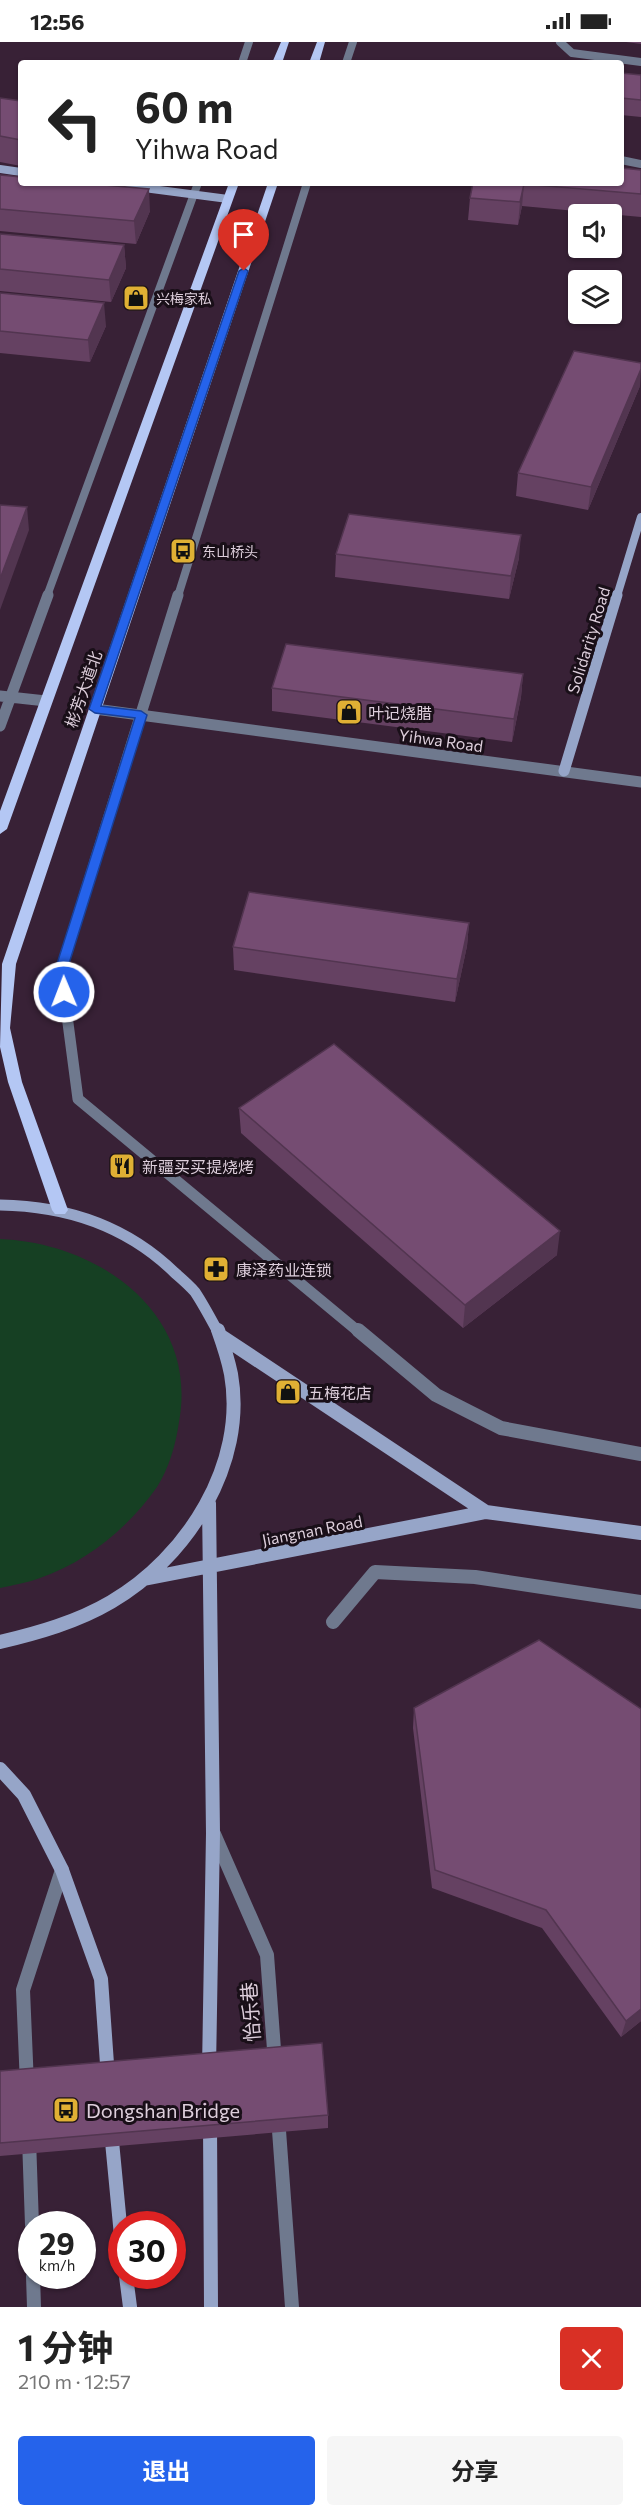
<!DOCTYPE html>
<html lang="zh">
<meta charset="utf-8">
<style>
:root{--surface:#fff;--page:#f6f6f6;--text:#222;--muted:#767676;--accent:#2563eb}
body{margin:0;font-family:Commissioner,"Noto Sans SC",sans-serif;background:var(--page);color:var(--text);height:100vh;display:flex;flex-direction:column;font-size:22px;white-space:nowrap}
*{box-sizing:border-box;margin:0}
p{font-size:20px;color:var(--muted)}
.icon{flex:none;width:33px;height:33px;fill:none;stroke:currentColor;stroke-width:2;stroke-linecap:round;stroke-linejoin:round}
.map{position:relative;height:2265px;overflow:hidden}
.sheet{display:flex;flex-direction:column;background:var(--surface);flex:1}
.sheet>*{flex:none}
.guide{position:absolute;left:18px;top:18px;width:606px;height:126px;border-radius:6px;box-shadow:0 2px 4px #0004;background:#fff;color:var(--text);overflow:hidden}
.fabs{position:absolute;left:568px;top:162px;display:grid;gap:12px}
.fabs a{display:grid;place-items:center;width:54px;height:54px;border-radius:6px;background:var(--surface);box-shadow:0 2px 4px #0004;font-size:30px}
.speed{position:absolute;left:18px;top:2169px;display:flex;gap:12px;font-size:30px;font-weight:700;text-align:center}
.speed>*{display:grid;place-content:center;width:78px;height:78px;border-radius:50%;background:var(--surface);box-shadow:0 2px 4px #0004;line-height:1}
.speed small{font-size:15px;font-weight:400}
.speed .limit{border:9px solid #d22;background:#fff;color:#111}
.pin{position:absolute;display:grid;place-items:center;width:51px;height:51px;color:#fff;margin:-62px -26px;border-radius:50% 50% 50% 0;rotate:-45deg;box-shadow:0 0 6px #0007}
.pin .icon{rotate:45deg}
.me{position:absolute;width:66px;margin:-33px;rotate:359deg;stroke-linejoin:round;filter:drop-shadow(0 0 4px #0008)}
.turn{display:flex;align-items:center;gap:21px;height:126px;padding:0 18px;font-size:27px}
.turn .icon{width:78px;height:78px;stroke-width:2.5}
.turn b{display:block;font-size:42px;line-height:51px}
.round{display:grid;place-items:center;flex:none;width:63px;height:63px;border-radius:6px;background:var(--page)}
.overview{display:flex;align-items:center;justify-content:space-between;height:102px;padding:0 18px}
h1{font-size:36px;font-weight:700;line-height:45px}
.primary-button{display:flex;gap:12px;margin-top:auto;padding:12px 18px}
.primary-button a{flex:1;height:69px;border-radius:6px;background:var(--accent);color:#fff;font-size:24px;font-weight:700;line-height:69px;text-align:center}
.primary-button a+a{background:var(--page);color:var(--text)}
.status{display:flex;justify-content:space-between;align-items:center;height:42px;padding:0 30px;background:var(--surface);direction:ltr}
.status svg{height:16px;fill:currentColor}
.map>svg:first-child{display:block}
</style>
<div class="status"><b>12:56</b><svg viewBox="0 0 49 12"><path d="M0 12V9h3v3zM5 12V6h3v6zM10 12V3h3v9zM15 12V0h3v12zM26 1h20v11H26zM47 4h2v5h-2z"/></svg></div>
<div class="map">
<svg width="641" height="2265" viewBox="0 0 641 2265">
<rect width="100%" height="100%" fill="#382136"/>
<path fill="#164023" d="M 0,1197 C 99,1201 199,1271 179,1380 C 176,1402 169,1426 157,1445 C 129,1485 87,1520 40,1536 C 27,1541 13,1543 0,1546 Z"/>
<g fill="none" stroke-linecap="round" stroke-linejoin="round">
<path stroke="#6f798e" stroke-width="8" d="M 560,0 L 572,11 L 641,20
M 242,21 L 249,0
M 346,21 L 353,0
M 621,118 L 641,122
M 47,554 L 198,141
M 178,554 L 307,141"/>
<path stroke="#6f798e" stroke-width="11" d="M 178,553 L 61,928 L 78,1057 L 359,1290
M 0,654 L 46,659
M 95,667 L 641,740
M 0,684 L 48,553"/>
<path stroke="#6f798e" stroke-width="14" d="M 358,1288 L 436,1353 L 501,1386 L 641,1412
M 333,1580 L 375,1530 L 475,1535 L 641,1560
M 214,1792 L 267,1913 L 275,2021
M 27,2043 L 23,1948 L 62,1828
M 278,2075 L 292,2265
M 29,2097 L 32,2183
M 33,2234 L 34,2265"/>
<path stroke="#96a5c8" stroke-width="8" d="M 0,127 L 21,130
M 106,141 L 228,157
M 617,554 L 641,475"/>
<path stroke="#96a5c8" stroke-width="11" d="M 564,729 L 617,553
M 0,1163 C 67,1164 127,1184 175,1231 C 182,1237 189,1243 195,1250 C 203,1262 211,1277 218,1290"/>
<path stroke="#96a5c8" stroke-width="14" d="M 221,1294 L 486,1470
M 209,1461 L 213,1791 L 209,2027
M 144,1537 L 486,1470 L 641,1491
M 0,1600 C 38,1591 77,1580 111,1560 C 187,1516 247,1422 231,1332 C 228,1317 223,1302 218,1288
M 0,1727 L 24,1753 L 62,1828 L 101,1937 L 108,2036
M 210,2080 L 211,2265
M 111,2089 L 122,2204
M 126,2234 L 130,2265"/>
<path fill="#b4c7f4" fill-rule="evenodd" d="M 281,0 L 289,0 L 282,21 L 272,21 Z
M 317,0 L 325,0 L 319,21 L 309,21 Z
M 229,141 L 239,141 L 7,787 L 0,792 L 0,769 Z
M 268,141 L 278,141 L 16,922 L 10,986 L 22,1040 L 68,1168 L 65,1172 L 55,1172 L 52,1168 L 8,1040 L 0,1005 L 2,922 Z"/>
</g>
<path fill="#654162" d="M 626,0 L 641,0 L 641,2 Z
M 621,31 L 641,33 L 641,75 L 621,73 Z
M 0,56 L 21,59 L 21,124 L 0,120 Z
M 641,128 L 641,175 L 522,164 L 518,183 L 468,178 L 470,156 L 473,141 Z
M 0,133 L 150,169 L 136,202 L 0,189 Z
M 0,192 L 124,203 L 126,226 L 111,260 L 0,249 Z
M 0,251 L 106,284 L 90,320 L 0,311 Z
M 640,344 L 588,468 L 516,454 L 518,431 Z
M 336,512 L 519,516 L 509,557 L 335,535 Z
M 523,632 L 521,655 L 512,700 L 272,669 L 272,646 Z
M 469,881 L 467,904 L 455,960 L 234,928 L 233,905 Z
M 239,1066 L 557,1213 L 463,1286 L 241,1091 Z
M 414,1666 L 641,1979 L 621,1995 L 542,1886 L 432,1846 L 413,1686 Z
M 0,2029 L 328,2073 L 328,2086 L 0,2114 Z"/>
<path fill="#523550" d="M 524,142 L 522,164 L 518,183 L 520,160 Z
M 149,147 L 150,169 L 136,202 L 134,179 Z
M 124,203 L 126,226 L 111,260 L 109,238 Z
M 104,261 L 106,284 L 90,320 L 88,298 Z
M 641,327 L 640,344 L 588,468 L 591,445 Z
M 27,465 L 29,488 L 0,568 L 0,537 Z
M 521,493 L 519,516 L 509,557 L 511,534 Z
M 523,632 L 521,655 L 512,700 L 514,677 Z
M 469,881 L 467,904 L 455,960 L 457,937 Z
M 560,1189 L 557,1213 L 463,1286 L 465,1263 Z
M 641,1967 L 641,1979 L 621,1995 L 626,1979 Z"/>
<path fill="#754c72" stroke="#523550" stroke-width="1.5" d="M 621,31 L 641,33 L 641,58 L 621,56 Z
M 0,56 L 21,59 L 21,98 L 0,94 Z
M 621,126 L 641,128 L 641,152 L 524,142 L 520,160 L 470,156 L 473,141 L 621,141 Z
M 0,133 L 21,135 L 21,141 L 82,141 L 149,147 L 134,179 L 0,167 Z
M 0,192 L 124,203 L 109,238 L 0,227 Z
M 0,251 L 104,261 L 88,298 L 0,289 Z
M 574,309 L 641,321 L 641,327 L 591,445 L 518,431 Z
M 0,463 L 27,465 L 0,537 Z
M 349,472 L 521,493 L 511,534 L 336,512 Z
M 286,602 L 523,632 L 514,677 L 272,646 Z
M 249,850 L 469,881 L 457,937 L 233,905 Z
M 334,1002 L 560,1189 L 465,1263 L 239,1066 Z
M 539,1598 L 641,1667 L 641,1967 L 626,1979 L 546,1868 L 435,1828 L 414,1666 Z
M 322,2001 L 328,2073 L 0,2101 L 0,2029 Z"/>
<path fill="#2563eb" stroke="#184099" stroke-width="1.5" d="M 244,226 L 248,229 L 101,664 L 141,669 L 147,673 L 67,928 L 70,950 L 64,954 L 58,950 L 55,928 L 135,676 L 95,671 L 89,667 L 239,229 Z"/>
<defs>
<g id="shop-square" transform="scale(1.35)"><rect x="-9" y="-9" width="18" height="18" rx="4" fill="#e0b034" stroke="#190f18"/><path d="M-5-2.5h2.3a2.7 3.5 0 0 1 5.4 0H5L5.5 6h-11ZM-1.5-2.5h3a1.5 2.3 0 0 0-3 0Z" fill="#111"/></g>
<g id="bus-square" transform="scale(1.35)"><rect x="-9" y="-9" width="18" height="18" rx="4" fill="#e0b034" stroke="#190f18"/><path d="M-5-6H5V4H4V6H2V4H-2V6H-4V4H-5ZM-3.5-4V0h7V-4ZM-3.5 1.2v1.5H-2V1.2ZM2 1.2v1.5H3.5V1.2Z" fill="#111"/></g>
<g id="restaurant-square" transform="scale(1.35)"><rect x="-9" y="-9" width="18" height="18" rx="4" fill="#e0b034" stroke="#190f18"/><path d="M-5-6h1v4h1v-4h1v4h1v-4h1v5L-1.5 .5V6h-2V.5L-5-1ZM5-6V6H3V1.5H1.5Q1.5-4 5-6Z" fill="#111"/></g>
<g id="pharmacy-square" transform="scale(1.35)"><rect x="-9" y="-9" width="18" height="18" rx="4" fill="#e0b034" stroke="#190f18"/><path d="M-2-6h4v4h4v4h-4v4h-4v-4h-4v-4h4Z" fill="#111"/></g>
</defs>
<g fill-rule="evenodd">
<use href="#shop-square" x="136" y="256"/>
<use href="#bus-square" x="183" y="509"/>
<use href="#shop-square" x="349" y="670"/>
<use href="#restaurant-square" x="122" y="1124"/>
<use href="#pharmacy-square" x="216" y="1227"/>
<use href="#shop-square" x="288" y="1350"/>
<use href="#bus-square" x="66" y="2068"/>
</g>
<g text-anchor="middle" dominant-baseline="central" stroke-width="6" stroke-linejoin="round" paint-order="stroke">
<g font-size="14" fill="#ddcedb" stroke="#190f18" text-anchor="start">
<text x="156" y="256">兴梅家私</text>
<text x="202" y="509">东山桥头</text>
</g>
<g font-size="16" fill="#ddcedb" stroke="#190f18">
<text transform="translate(588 598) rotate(-73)">Solidarity Road</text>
<text transform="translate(83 647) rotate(-71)">彬芳大道北</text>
<text transform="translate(441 698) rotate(8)">Yihwa Road</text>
<text transform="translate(312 1488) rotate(-11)">Jiangnan Road</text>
</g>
<g font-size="16" fill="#ddcedb" stroke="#190f18" text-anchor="start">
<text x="368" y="670">叶记烧腊</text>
<text x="142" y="1124">新疆买买提烧烤</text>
<text x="236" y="1227">康泽药业连锁</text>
<text x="308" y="1350">五梅花店</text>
</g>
<g font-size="20" fill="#ddcedb" stroke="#190f18">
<text transform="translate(250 1970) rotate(-94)">怡乐巷</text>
</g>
<g font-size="20" fill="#ddcedb" stroke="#190f18" text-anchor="start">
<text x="86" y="2068">Dongshan Bridge</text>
</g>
</g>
</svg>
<div class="fabs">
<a><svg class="icon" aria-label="sound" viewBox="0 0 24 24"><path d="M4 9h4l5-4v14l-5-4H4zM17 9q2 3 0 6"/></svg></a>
<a><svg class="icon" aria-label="layers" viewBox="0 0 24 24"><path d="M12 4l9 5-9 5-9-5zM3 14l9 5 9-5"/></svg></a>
</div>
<div class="speed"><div>29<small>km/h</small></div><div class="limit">30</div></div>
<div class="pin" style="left:244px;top:229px;background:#d93025"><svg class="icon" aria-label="arrive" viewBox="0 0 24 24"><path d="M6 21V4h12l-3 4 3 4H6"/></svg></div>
<svg class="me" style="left:64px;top:950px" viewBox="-20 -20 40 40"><circle r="17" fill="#2563eb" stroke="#fff" stroke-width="3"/><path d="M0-11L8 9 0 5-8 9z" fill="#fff"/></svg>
<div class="guide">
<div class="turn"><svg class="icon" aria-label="left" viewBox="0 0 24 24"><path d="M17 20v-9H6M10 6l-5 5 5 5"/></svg><div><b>60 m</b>Yihwa Road</div></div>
</div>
</div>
<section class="sheet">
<div class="overview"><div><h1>1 分钟</h1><p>210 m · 12:57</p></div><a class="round" style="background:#d93025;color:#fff"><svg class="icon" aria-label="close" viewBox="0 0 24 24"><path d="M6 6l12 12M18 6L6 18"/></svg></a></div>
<div class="primary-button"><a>退出</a><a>分享</a></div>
</section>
